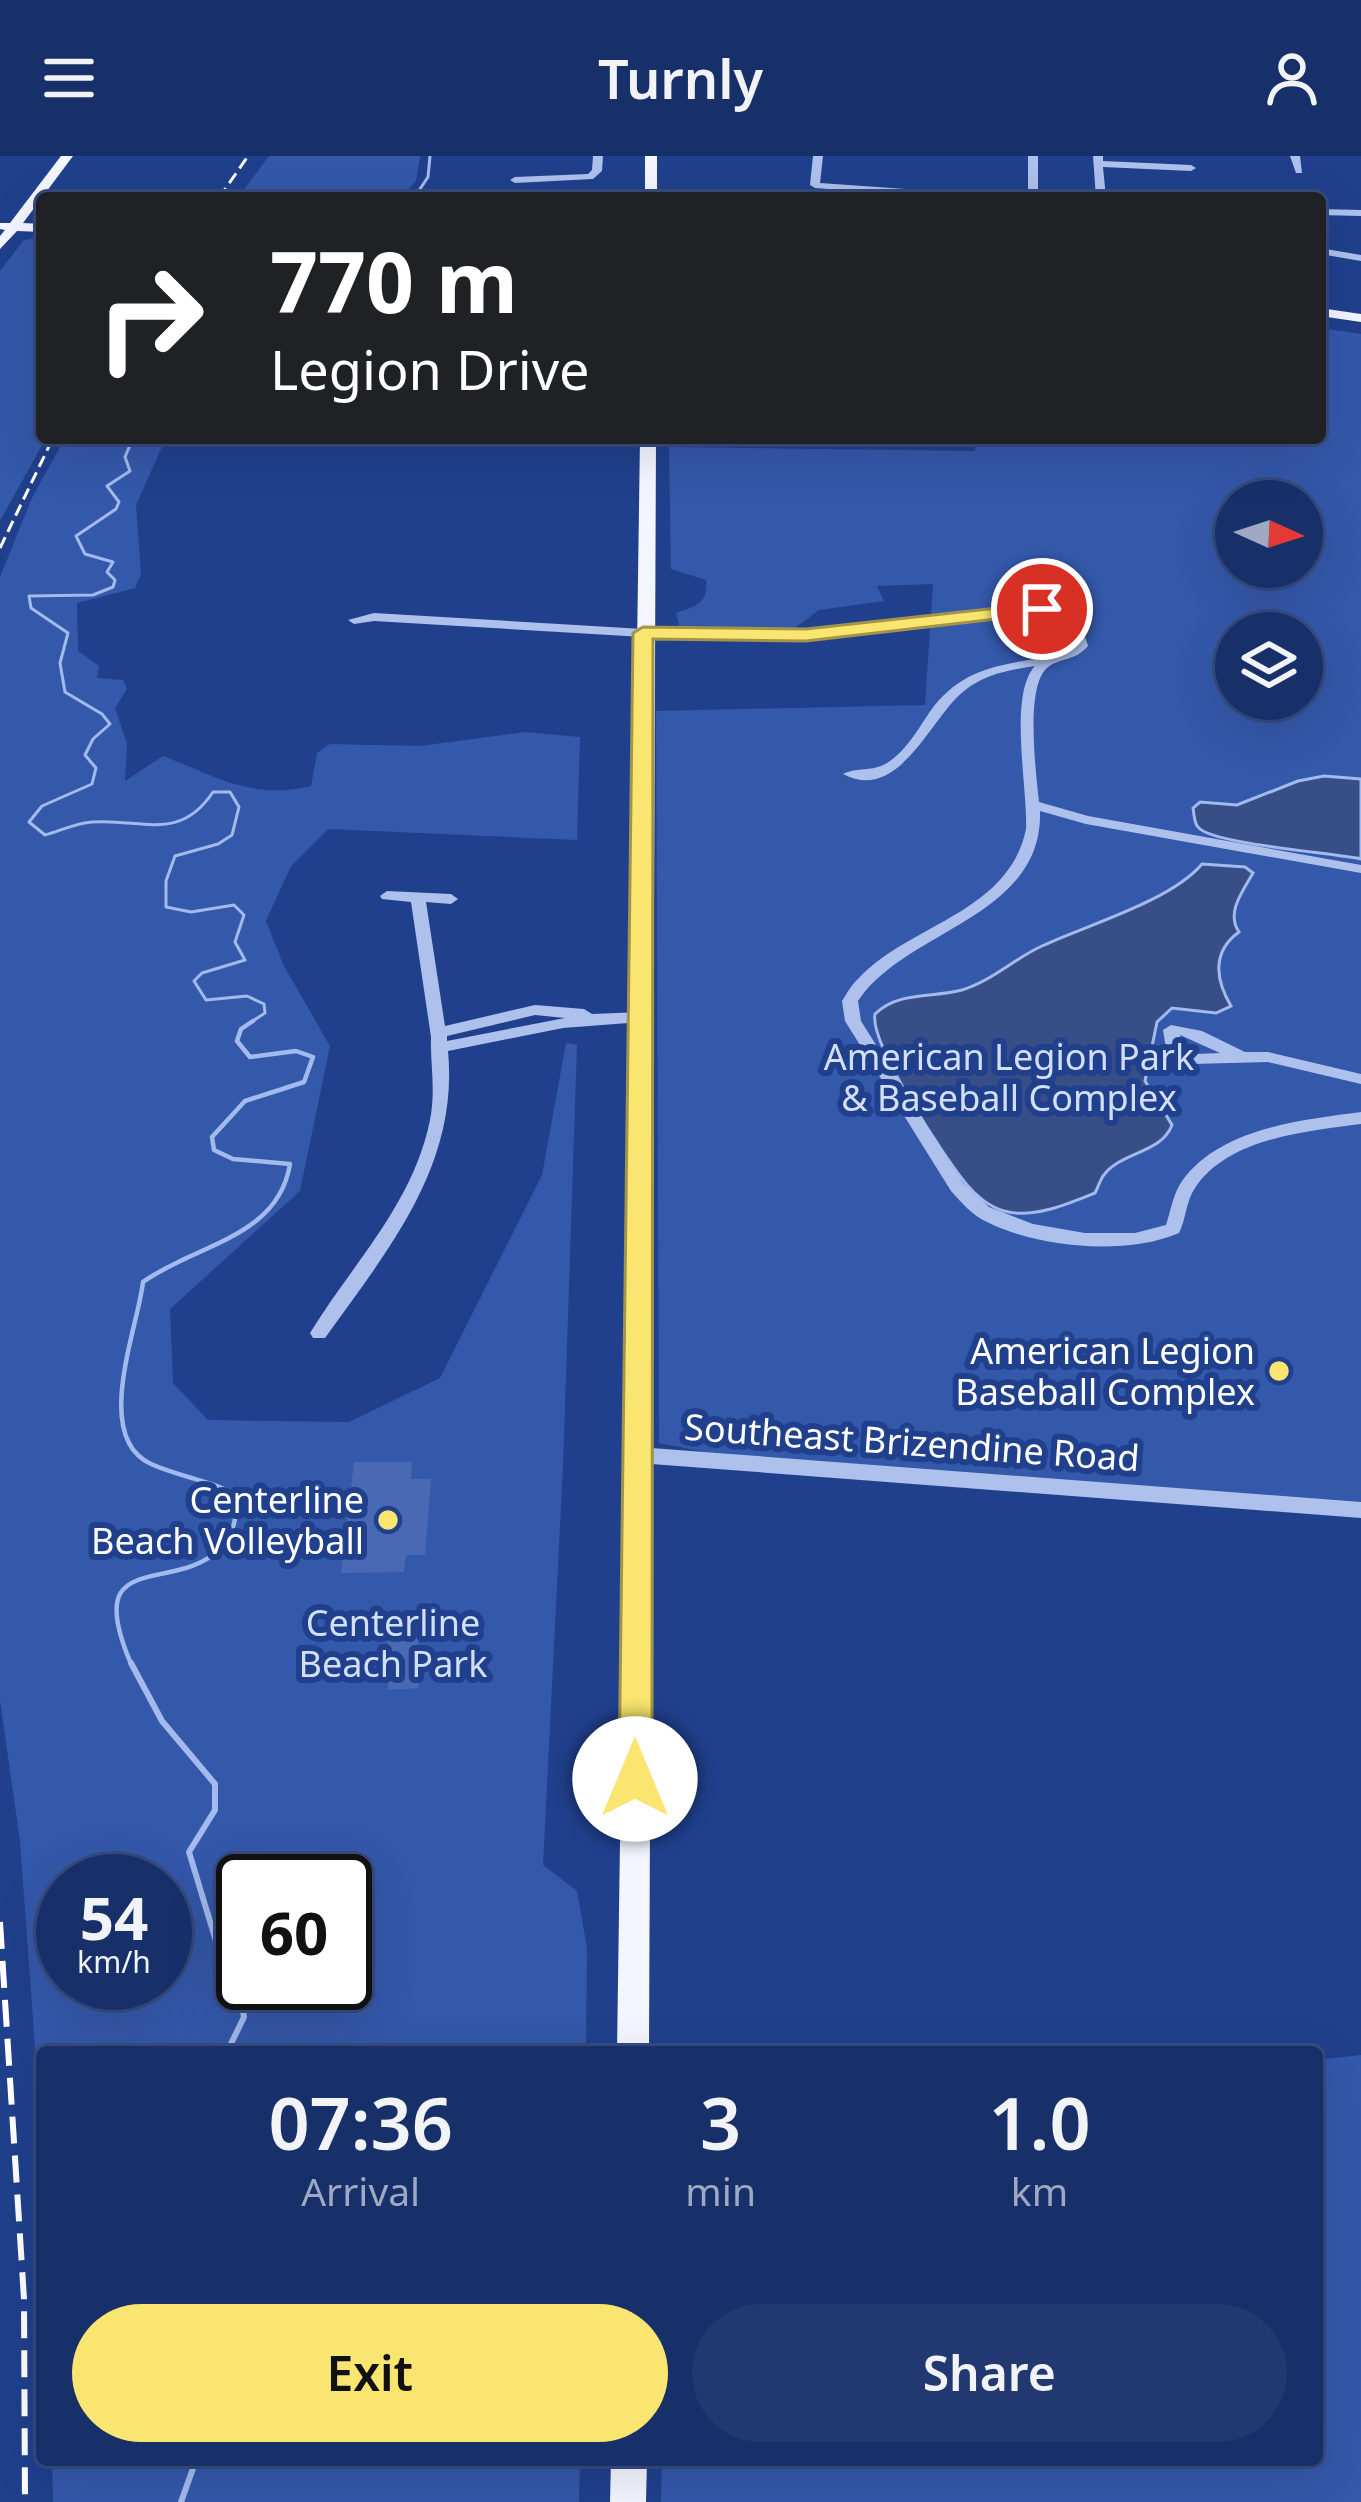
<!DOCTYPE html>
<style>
:root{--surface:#18306a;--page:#213870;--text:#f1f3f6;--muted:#9fa9c1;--line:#364b7e;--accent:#f9e56f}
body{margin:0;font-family:"Noto Sans",sans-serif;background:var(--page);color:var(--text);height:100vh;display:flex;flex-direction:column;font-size:45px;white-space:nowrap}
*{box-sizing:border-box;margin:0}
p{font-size:39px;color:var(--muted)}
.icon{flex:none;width:66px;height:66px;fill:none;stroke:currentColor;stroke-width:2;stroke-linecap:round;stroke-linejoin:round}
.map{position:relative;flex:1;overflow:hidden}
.sheet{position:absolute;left:36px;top:1890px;width:1287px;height:420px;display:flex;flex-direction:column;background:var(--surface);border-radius:12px;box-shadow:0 12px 48px #0002,0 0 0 3px var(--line)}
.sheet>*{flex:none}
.hud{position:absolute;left:36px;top:36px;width:1290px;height:252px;border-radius:12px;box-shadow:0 12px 48px #0002,0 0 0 3px var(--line);background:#202124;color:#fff;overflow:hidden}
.needle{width:78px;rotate:93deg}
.fabs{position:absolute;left:1215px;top:324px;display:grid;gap:24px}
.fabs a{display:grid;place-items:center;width:108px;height:108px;border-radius:50%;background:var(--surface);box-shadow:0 12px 48px #0002,0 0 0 3px var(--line);font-size:60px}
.speed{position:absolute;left:36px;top:1698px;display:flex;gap:24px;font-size:60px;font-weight:700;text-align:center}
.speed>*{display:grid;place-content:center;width:156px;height:156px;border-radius:50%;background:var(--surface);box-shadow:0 12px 48px #0002,0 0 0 3px var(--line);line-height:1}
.speed small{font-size:30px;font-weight:400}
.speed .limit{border:6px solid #111;border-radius:18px;background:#fff;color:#111}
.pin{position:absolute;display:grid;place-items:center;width:102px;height:102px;color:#fff;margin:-51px;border:6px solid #fff;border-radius:50%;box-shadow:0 3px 12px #0007}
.me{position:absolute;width:132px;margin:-66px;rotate:0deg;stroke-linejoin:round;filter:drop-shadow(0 0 9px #0008)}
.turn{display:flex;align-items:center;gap:42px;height:252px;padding:0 36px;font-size:54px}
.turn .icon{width:156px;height:156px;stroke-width:2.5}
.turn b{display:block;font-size:84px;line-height:102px}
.eta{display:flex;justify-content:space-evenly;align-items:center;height:204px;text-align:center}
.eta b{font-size:72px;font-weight:600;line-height:84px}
.primary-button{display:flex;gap:24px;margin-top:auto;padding:24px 36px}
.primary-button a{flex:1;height:138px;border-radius:72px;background:var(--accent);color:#111;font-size:48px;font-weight:600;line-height:138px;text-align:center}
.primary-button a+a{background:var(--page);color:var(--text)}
header{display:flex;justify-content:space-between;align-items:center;height:156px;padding:0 36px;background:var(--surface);font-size:54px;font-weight:600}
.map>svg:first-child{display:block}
</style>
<header><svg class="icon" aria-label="menu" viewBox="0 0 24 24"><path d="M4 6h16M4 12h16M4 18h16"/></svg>Turnly<svg class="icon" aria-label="person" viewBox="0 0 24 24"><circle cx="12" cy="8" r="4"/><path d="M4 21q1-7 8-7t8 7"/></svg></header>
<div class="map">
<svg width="1361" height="2346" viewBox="0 0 1361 2346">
<rect width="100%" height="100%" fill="#20408d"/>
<path fill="#3458aa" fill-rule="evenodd" d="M 269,0 L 420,0 L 416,25 L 401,42 L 270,42 L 243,35 Z
M 42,81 L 42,282 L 46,282 L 0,365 L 0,115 L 24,84 Z
M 1320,172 L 1361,178 L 1361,1354 L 777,1310 L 659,1287 L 656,555 L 925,549 L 933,428 L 877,430 L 884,445 L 819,454 L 792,474 L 680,473 L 676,457 C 695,451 709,447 706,424 L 671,413 L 669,291 L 975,295 L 976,282 L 1320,282 ZM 1236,345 L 1302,345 L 1302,411 L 1236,411 ZM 1236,477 L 1302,477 L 1302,543 L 1236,543 Z
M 65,282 L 166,282 L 136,349 L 141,418 L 135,432 L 77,447 L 78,495 L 99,510 L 97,522 L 123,524 L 127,533 L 115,552 L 127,588 L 125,625 L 163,600 C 217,621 252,644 311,630 L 317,597 L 330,588 L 420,590 L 525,576 L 580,581 L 577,684 L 328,673 L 291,710 L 266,765 L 284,810 L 330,890 L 300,1035 L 170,1153 L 173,1227 L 208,1264 L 349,1266 L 440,1222 L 542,1019 L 566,887 L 577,889 L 563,1310 L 543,1709 L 577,1735 L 587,1792 L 586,1896 L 42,1896 L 42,1986 L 20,1685 L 0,1544 L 0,421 L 32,342 ZM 63,1725 L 165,1725 L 165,1827 L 63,1827 ZM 243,1725 L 345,1725 L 345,1827 L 243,1827 Z
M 1361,1899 L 1361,2346 L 661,2346 L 662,2304 L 1317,2304 L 1317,1904 Z
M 52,2304 L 580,2304 L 579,2346 L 53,2346 Z"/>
<path fill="#374e87" stroke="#a2baed" stroke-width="3" d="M 1324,620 L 1361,623 L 1361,703 C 1334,697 1210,688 1198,671 C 1194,667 1194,657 1193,652 L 1200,646 L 1237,649 L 1298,625 Z
M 1202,708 L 1245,711 L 1253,717 C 1242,736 1226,757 1239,776 C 1211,796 1216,825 1231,850 L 1216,857 L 1172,852 L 1157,866 L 1145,925 L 1172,969 C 1161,998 1121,995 1103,1020 C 1100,1025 1098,1031 1095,1037 C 1068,1048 1033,1063 1004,1055 C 990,1051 976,1040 967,1029 C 945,1003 869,887 875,858 C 898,835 933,842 962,834 C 992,825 1015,802 1042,790 C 1087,769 1171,745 1202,708 Z"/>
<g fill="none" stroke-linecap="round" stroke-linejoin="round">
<path stroke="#a2baed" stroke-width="3" d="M 414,42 L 428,21 L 430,0
M 133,282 L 125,301 L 130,315 L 107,330 L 119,346 L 116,353 L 76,380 L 85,398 L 113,406 L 107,416 L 115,424 L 113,431 L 93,439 L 29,440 L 31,452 L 68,477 L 60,507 L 65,536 L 102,558 L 110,568 L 93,583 L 85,599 L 96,612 L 92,628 L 42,650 L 29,666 L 45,679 C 60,675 76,667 92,666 C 141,662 179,687 213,636 L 230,636 L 239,651 L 232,679 L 218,688 L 175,700 L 166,725 L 166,751 L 191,756 L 234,749 L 244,759 L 235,786 L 245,804 L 202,817 L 194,825 L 206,844 L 247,840 L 264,848 L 265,857 L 248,868"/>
<path stroke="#a2baed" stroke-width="4.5" d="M 132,1510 C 79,1389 174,1440 221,1392 C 235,1378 236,1358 238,1340 C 210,1324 180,1321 151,1308 C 92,1281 138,1172 143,1126 C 196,1088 278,1082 290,1008 L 233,1003 L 214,994 L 212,981 L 245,945 L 304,926 L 313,901 L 296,895 L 250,901 L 237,885 L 241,873 L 253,865"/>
<path stroke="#a2baed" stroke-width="6" d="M 131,1507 L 162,1565 L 215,1628 L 215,1654 L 189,1696 L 222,1805 L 238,1828 L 244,1861 L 227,1896
M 181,2346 L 196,2304"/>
</g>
<path fill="#4969b4" d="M 354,1306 L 412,1306 L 411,1323 L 431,1323 L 425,1399 L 406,1399 L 404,1416 L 341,1417 Z
M 418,1455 L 419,1532 L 388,1534 L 388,1458 Z"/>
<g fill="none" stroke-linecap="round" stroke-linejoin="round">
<path fill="#aec1ec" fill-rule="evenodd" d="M 593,0 L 603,0 L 602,15 L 593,23 L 515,27 L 510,24 L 515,21 L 588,18 L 592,14 Z
M 813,0 L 823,0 L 820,27 L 991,39 L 996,42 L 952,42 L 815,32 L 810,29 Z
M 1028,0 L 1038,0 L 1038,42 L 1028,42 Z
M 1093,0 L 1103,0 L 1103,5 L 1191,9 L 1196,12 L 1191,15 L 1103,11 L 1106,42 L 1096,42 Z
M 1290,0 L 1300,0 L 1302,17 L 1296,17 Z
M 1320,53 L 1361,54 L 1361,60 L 1320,59 Z
M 1320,92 L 1361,99 L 1361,105 L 1320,98 Z
M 1023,449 L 1063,455 L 1080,465 L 1088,490 C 1074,506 1060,501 1047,512 C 1025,531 1036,617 1039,646 L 1088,660 L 1361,709 L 1361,717 L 1086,668 L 1040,655 C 1043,762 906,773 858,845 L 861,865 L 963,1027 L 989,1051 L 1033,1068 L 1085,1077 L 1135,1077 L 1166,1069 C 1171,1054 1173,1038 1182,1025 C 1220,972 1301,964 1361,956 L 1361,968 C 1307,975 1228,982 1195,1032 C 1186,1045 1186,1063 1179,1077 C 1125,1100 1039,1092 987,1066 C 972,1059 962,1047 951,1035 L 845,865 L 842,845 C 847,837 852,828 859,822 C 910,768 1009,757 1026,673 C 1028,633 1008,539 1035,510 C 1009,514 985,518 964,535 C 930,562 899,648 843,618 C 856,611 873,616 887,607 C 908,594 920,569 934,550 C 972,503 1016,510 1068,496 L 1075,489 L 1070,470 L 1056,461 L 1023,457 L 782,484 L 643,481 L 374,465 L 354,468 L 348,464 L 374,457 L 643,473 L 782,476 Z
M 387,735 L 451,738 L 458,743 L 451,748 L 426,746 L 445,870 L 535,849 L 584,853 L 592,858 L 641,856 L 649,861 L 641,866 L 563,872 L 448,895 C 459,1010 388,1094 325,1182 L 313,1182 L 310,1177 C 353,1107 413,1048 430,964 C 436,935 430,906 431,881 L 411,746 L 382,743 L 380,740 ZM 535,859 L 565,862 L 447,885 L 447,880 Z
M 1171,869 L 1202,875 L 1245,896 L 1268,896 L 1361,918 L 1361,928 L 1268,906 L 1192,908 L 1166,892 L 1163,874 ZM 1180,879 L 1220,897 L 1195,898 L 1182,889 Z
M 638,1291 L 1361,1346 L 1361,1362 L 638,1307 L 631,1304 L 629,1299 L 631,1294 Z"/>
<path fill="#f3f6ff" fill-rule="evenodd" d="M 61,0 L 73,0 L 23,67 L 42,68 L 42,76 L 17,75 L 0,93 L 0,80 L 5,74 L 0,73 L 0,67 L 10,67 Z
M 645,0 L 657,0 L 657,42 L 645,42 Z
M 1320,152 L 1361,158 L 1361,166 L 1320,160 Z
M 640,282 L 656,282 L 649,1896 L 617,1896 Z
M 611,2304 L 647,2304 L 646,2346 L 610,2346 Z"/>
<path stroke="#fff" stroke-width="3" stroke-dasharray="12 6" stroke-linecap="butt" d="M 219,42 L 248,0
M 0,392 L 53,282"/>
<path stroke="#fff" stroke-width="6" stroke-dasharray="27 12" stroke-linecap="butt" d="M 0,1766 L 24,2143 L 25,2346"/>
</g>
<path fill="#f9e56f" stroke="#a29548" stroke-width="3" d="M 1042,447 L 1051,453 L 1048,457 L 806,485 L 653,483 L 652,1623 L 647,1633 L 635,1638 L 624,1633 L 619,1623 L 633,477 L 643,471 L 806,473 Z"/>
<g fill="#f9e56f" stroke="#20408d" stroke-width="4.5">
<circle cx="1279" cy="1215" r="12"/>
<circle cx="388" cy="1364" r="12"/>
</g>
<g text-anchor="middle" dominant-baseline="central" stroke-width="12" stroke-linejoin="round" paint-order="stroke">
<g font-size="36" fill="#d3dff9" stroke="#20408d">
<text x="1009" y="900">American Legion Park<tspan x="1009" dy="41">&amp; Baseball Complex</tspan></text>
<text x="393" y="1466">Centerline<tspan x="393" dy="41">Beach Park</tspan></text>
</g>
<g font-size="36" fill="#fff" stroke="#20408d" text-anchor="end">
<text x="1255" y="1194">American Legion<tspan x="1255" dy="41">Baseball Complex</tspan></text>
<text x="364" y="1343">Centerline<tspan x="364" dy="41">Beach Volleyball</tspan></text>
</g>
<g font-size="36" fill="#fff" stroke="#20408d">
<text transform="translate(912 1286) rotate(4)">Southeast Brizendine Road</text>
</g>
</g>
</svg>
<div class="fabs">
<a><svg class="needle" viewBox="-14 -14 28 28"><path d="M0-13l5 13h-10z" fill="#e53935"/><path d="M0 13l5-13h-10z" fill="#9fa9c1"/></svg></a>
<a><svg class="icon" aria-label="layers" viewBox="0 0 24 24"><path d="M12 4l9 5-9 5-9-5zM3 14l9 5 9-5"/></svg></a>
</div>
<div class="speed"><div>54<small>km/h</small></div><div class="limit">60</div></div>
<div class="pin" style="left:1042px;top:453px;background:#d93025"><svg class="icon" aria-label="arrive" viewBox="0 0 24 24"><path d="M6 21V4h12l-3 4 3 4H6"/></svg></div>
<svg class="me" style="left:635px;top:1623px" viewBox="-20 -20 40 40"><circle r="19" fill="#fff"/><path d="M0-13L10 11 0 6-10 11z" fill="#f9e56f"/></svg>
<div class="hud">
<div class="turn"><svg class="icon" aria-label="right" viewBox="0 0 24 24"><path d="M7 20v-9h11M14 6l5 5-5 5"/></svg><div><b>770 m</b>Legion Drive</div></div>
</div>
<section class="sheet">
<div class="eta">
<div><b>07:36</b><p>Arrival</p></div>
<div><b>3</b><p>min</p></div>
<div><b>1.0</b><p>km</p></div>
</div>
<div class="primary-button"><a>Exit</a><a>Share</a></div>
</section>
</div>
